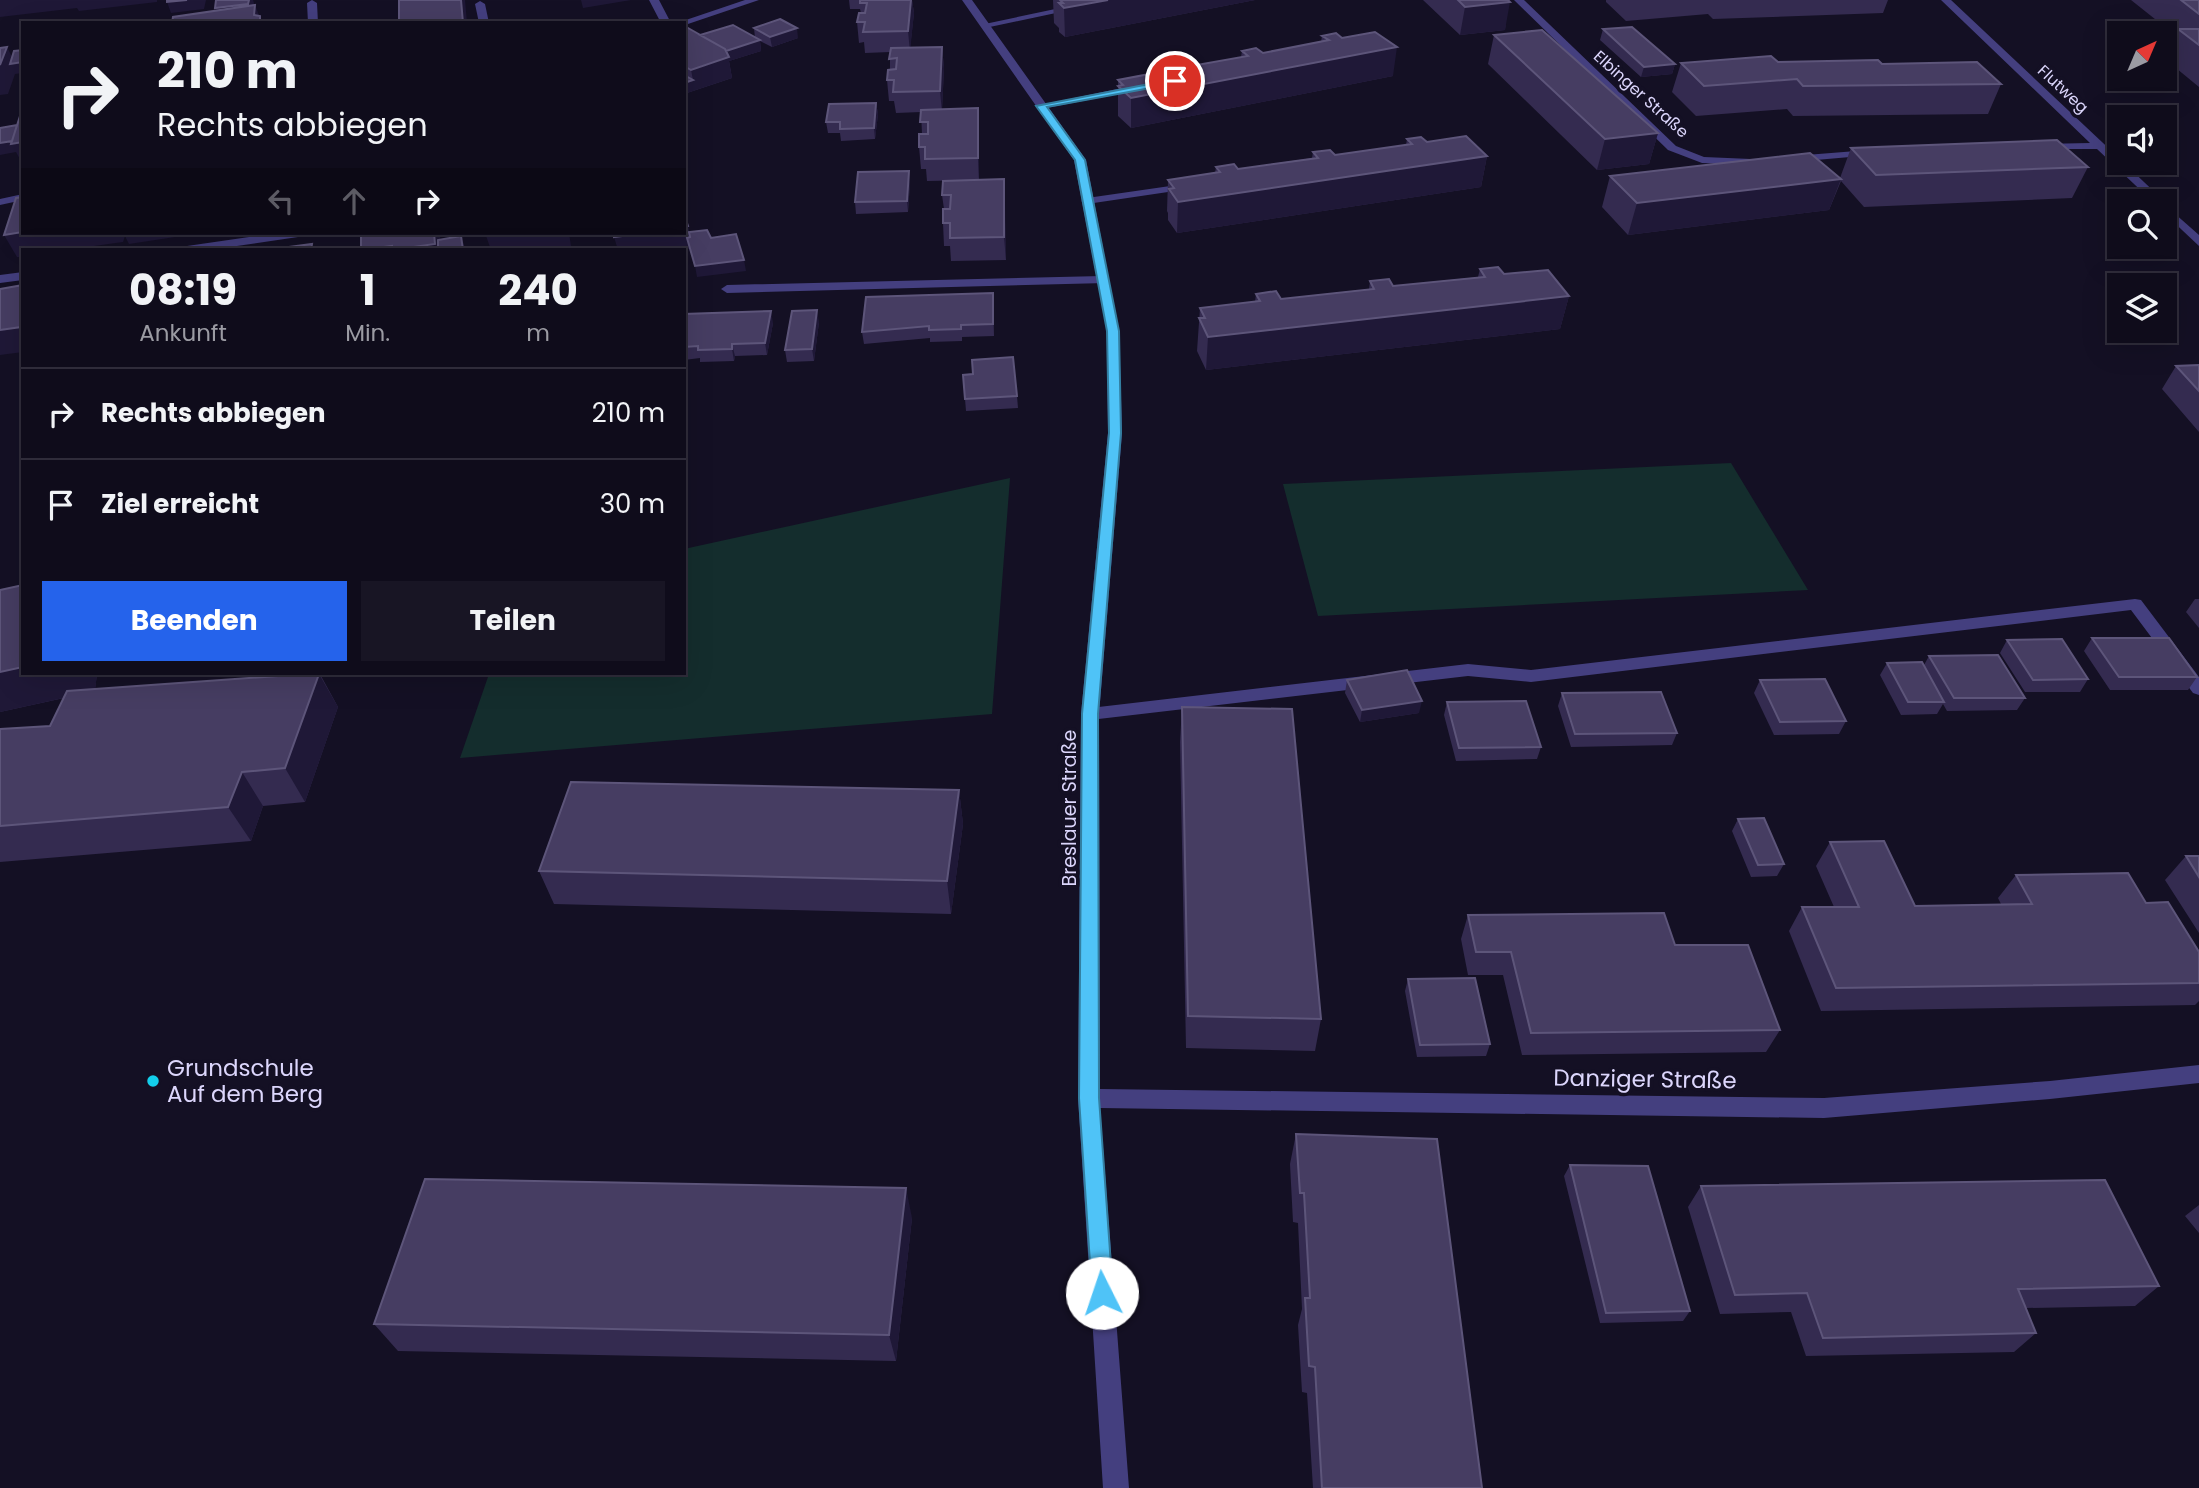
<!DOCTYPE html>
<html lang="de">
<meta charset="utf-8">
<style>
:root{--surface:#0f0c1b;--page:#181524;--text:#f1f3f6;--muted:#9b9ba3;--line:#2f2c3a;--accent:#2563eb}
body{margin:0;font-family:Poppins,sans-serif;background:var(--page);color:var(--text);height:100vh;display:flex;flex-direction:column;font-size:26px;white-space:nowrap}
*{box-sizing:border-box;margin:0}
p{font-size:23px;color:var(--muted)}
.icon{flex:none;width:38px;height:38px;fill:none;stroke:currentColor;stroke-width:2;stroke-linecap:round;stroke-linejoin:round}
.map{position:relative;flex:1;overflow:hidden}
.panel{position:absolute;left:21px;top:248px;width:665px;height:427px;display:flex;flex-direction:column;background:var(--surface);border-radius:0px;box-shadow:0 7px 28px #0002,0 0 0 2px var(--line)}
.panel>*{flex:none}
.hud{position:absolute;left:21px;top:21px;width:665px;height:214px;border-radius:0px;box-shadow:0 7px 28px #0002,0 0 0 2px var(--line);background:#0f0c1b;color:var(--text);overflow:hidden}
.needle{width:46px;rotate:44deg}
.buttons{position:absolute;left:2107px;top:21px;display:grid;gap:14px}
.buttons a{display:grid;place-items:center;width:70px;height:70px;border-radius:0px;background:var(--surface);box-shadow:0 7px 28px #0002,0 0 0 2px var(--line);font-size:35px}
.pin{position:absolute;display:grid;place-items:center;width:60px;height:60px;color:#fff;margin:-30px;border:4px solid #fff;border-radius:50%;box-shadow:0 2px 7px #0007}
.me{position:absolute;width:77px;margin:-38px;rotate:356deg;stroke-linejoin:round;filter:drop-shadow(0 0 5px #0008)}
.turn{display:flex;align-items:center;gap:24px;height:147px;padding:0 21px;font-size:32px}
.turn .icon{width:91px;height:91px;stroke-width:2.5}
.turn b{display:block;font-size:49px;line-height:60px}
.lanes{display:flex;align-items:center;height:66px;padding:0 21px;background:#0003;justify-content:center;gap:35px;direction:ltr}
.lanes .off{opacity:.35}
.eta{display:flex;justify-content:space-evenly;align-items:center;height:119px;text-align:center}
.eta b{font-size:42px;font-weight:700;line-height:49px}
.action{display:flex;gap:14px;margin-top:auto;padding:14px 21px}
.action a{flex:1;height:80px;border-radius:0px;background:var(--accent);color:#fff;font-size:28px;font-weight:700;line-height:80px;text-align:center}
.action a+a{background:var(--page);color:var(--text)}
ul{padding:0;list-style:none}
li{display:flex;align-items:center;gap:21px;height:91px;padding:0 21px;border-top:2px solid var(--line)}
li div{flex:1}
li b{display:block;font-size:26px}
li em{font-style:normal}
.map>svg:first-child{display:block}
</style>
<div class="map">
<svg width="2199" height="1488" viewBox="0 0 2199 1488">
<rect width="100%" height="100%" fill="#141024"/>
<path fill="#142d2d" d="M 1731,463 L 1808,590 L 1318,616 L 1283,484 Z
M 1010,478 L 992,714 L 460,758 L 489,674 L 684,674 L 684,549 Z"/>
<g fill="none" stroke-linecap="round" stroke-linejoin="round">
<path fill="#443f7f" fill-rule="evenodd" d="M 649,0 L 659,0 L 671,23 L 661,23 Z
M 1098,0 L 1117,0 L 985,28 L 980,25 Z
M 480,1 L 485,4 L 489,23 L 479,23 L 475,4 Z
M 1141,84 L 1145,85 L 1145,89 L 1041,109 L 1036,106 Z
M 1191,183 L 1197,186 L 1195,188 L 1087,204 L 1081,201 L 1087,198 Z
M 1102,276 L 1108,280 L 1106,283 L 727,293 L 721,289 L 727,285 Z
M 2135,599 L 2141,600 L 2199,677 L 2199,695 L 2193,693 L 2131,610 L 1531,682 L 1468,676 L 1090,720 L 1081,714 L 1090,708 L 1468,664 L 1531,670 Z"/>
<path fill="#443f7f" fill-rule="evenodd" d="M 312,0 L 317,3 L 318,23 L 308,23 L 307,3 Z
M 745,0 L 759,0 L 685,25 L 677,23 Z
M 962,0 L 972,0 L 1086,160 L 1119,331 L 1122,433 L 1099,714 L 1100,1089 L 1824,1098 L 2050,1081 L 2199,1065 L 2199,1083 L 2050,1099 L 1824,1118 L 1100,1108 L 1129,1488 L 1103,1488 L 1078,1098 L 1081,714 L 1108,433 L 1107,331 L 1074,160 Z
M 1514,0 L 1524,0 L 1676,146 L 1704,157 L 1751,159 L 1757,162 L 1751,165 L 1702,163 L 1668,150 Z
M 1941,0 L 1951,0 L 2119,158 L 2119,163 L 2124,163 L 2164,201 L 2152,201 L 2097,149 L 2037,149 L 2036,147 L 2041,144 L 2090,143 Z
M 1869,150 L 1874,153 L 1873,155 L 1793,162 L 1787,159 L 1793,156 Z
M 23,194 L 23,200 L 0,205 L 0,199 Z
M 2165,205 L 2199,235 L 2199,246 L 2165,214 Z
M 276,233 L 304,233 L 298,237 L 209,250 L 181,250 L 187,246 Z
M 23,272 L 23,280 L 0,283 L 0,275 Z"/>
</g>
<path fill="#342b50" d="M 849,0 L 912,0 L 914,13 L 910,48 L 942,47 L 944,68 L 942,109 L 978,108 L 979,180 L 927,181 L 926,169 L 921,169 L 919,147 L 922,134 L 921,112 L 896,113 L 894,101 L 889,101 L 887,80 L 890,70 L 890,52 L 865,53 L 864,42 L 859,43 L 857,22 L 861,13 L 860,9 L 850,9 Z
M 1053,0 L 1255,0 L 1065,37 L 1059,32 L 1059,28 L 1054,23 Z
M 1423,0 L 1508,0 L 1505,30 L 1460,35 Z
M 1606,0 L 1888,0 L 1883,13 L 1713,19 L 1708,14 L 1626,21 L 1606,2 Z
M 2131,0 L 2199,0 L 2199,87 L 2165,59 L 2165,55 L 2175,35 Z
M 754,28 L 798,38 L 772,47 L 760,41 L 761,51 L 729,61 L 732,78 L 684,94 L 684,29 L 700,35 L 755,38 Z
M 1603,29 L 1675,64 L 1672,74 L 1641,77 L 1600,40 Z
M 1494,35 L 1658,133 L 1649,164 L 1597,170 L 1488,64 Z
M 1322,36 L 1393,76 L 1131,128 L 1118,116 L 1118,80 L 1160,72 L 1160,66 L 1180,68 L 1241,57 L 1242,51 L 1263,53 L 1321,42 Z
M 1778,62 L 1882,64 L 2001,84 L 1988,114 L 1793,116 L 1787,109 L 1696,116 L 1672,92 L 1681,63 Z
M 876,103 L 878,114 L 875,139 L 841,141 L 840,133 L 828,133 L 826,122 Z
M 1407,139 L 1487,156 L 1481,187 L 1177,233 L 1168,220 L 1168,213 L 1167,211 L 1168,180 L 1215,173 L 1216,167 L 1238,169 L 1312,158 L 1313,152 L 1335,155 L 1406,145 Z
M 1851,148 L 2088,167 L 2072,198 L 1864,207 L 1841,181 L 1829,210 L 1628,235 L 1602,207 L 1610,176 L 1840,178 Z
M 1004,179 L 1006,260 L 951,261 L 950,246 L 944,246 L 943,223 L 944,209 L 942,195 Z
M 910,182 L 908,212 L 856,214 L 855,202 Z
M 1480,269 L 1504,274 L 1569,296 L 1560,329 L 1206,370 L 1197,351 L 1200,308 L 1255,302 L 1256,294 L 1281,299 L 1369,289 L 1370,281 L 1393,286 L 1478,277 Z
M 993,293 L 994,336 L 962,337 L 962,341 L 930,342 L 930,338 L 864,344 L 862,332 Z
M 684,314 L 773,323 L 767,355 L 735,356 L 734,361 L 700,362 L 700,358 L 684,360 Z
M 819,322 L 814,361 L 787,362 L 785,350 Z
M 2199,365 L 2199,432 L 2162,389 L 2176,366 Z
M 973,374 L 1017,396 L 1018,408 L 966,411 L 963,375 Z
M 0,590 L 23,674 L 97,674 L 95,689 L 307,674 L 320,674 L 338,707 L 305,802 L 263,806 L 251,841 L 0,862 L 0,729 L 50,726 L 64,698 L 0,712 Z
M 2195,599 L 2199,599 L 2199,628 L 2186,612 Z
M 2092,638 L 2197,677 L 2188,690 L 2110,690 L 2084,651 Z
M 2007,640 L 2088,679 L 2080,692 L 2025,692 L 2000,653 Z
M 1929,656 L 2025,698 L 2017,710 L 1947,711 L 1943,704 L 1937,714 L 1901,715 L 1880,675 L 1887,663 L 1924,665 Z
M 1347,680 L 1419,713 L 1360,722 L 1345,693 Z
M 1760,680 L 1846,721 L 1839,734 L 1774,735 L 1754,693 Z
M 1562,693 L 1677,733 L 1672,745 L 1571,747 L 1558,706 Z
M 1447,702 L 1541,747 L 1537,759 L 1456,761 L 1444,715 Z
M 1182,707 L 1321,1019 L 1315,1051 L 1186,1048 L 1180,742 Z
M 959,790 L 963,824 L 951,914 L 554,904 L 539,871 Z
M 1738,819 L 1784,864 L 1777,876 L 1751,877 L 1732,831 Z
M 1830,842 L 1915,906 L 2001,904 L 1998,898 L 2016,875 L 2146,903 L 2199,952 L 2199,1001 L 2195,1005 L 1821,1011 L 1789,931 L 1802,907 L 1834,907 L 1816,866 Z
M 2186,856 L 2199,856 L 2199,933 L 2165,880 Z
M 1468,915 L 1675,945 L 1780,1030 L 1766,1052 L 1522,1055 L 1503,975 L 1468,975 L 1461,939 Z
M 1408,979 L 1490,1044 L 1486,1056 L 1417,1057 L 1405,991 Z
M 1296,1134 L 1482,1488 L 1313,1488 L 1307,1393 L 1302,1392 L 1298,1325 L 1302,1309 L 1298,1223 L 1293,1222 L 1290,1164 Z
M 1570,1165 L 1690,1311 L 1683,1321 L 1600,1323 L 1564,1176 Z
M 1701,1186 L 2159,1286 L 2135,1306 L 2026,1308 L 2036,1333 L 2014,1352 L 1806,1356 L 1791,1312 L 1720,1314 L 1688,1207 Z
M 2199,1205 L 2199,1233 L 2185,1216 Z
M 912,1218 L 896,1361 L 398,1351 L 374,1324 Z"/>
<path fill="#1f1837" d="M 0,0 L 157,0 L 157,2 L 79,11 L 77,8 L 0,17 Z
M 187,0 L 206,0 L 204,9 L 171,13 L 167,2 Z
M 249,0 L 253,0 L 254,3 L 253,14 L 220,18 L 215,8 Z
M 461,0 L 465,0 L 467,23 L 463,23 Z
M 581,0 L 631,0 L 583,8 Z
M 911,0 L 912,0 L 914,13 L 910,52 L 908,31 Z
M 1108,0 L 1255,0 L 1065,37 L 1064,8 Z
M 1510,2 L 1505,30 L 1460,35 L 1465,7 Z
M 255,5 L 260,18 L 260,16 L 263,23 L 256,23 L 254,15 Z
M 797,28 L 798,38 L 772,47 L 770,37 Z
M 760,40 L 761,51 L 729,61 L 732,78 L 684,94 L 684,83 L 693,80 L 691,70 L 718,54 Z
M 7,47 L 15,63 L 23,62 L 23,73 L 15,74 L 8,94 L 0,95 L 0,65 Z
M 942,47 L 944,68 L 942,112 L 940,91 Z
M 1397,47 L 1393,76 L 1131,128 L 1131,98 Z
M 1675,64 L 1672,74 L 1641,77 L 1644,67 Z
M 876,103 L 878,114 L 875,139 L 874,128 Z
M 978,108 L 979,130 L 979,180 L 978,158 Z
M 1658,133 L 1649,164 L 1597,170 L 1605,139 Z
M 23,134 L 23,165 L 16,152 L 0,155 L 0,143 Z
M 1487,156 L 1481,187 L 1177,233 L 1178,202 Z
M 909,171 L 910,182 L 908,212 L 907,201 Z
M 1004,179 L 1005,201 L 1006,260 L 1004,237 Z
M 1841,179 L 1829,210 L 1628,235 L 1637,203 Z
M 688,226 L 693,249 L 687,238 L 690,249 L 618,250 L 614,237 L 645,233 L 684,233 L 684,227 Z
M 23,232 L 23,233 L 175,233 L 175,237 L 129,244 L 125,236 L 123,242 L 65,250 L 23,250 L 23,257 L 17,257 L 4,235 Z
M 434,233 L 440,233 L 441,250 L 363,250 Z
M 485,233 L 569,233 L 571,246 L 544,250 L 537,250 L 537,247 L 518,250 L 491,250 Z
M 461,236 L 465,248 L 466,250 L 463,250 Z
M 744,260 L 746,271 L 697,277 L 695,266 Z
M 1569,296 L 1560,329 L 1206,370 L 1208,337 Z
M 817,310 L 819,322 L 814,361 L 812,349 Z
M 771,311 L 773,323 L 767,355 L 765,343 Z
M 23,323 L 23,352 L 0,355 L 0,330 Z
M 732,344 L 735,356 L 734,361 L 732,349 Z
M 23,667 L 23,674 L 97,674 L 95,691 L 0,712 L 0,672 Z
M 319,674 L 338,707 L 305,802 L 285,768 Z
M 1422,701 L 1419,713 L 1360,722 L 1362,710 Z
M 242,772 L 263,806 L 251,841 L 228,807 Z
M 959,790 L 963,824 L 951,914 L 947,881 Z
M 906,1188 L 912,1218 L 896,1361 L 889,1335 Z"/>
<path fill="#463d62" stroke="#5d557a" stroke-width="2" d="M 167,0 L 187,0 L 167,2 Z
M 216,0 L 249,0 L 248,4 L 215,8 Z
M 399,0 L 461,0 L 463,23 L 399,23 Z
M 860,0 L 911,0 L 908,31 L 863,32 L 865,22 L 857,22 L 859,13 L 865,13 L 867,3 L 860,3 Z
M 1060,0 L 1108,0 L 1064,8 L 1059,3 L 1063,3 Z
M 1458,0 L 1508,0 L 1510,2 L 1465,7 Z
M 2181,0 L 2199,0 L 2199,14 Z
M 255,5 L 254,15 L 260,16 L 260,21 L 256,23 L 172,23 L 173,17 Z
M 780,19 L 797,28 L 770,37 L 754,28 Z
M 733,25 L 760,40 L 726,51 L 725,49 L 700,35 Z
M 1632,27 L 1675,64 L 1644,67 L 1603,29 Z
M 688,28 L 725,49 L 729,57 L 691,70 L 684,66 L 684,29 Z
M 2178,29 L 2199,29 L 2199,45 Z
M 1542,30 L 1658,133 L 1605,139 L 1494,35 Z
M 1375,32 L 1397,47 L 1131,98 L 1118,86 L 1123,85 L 1118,80 L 1165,71 L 1160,66 L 1173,63 L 1180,68 L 1248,56 L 1242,51 L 1256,48 L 1263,53 L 1329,40 L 1322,36 L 1336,33 L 1342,38 Z
M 7,47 L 0,65 L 0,48 Z
M 942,47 L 940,91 L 893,92 L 894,80 L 887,80 L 888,70 L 896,69 L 897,58 L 889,59 L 891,48 Z
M 23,50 L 23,62 L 10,64 L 14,51 Z
M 1771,56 L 1778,62 L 1878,60 L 1882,64 L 1977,62 L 2001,84 L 1803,86 L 1797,79 L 1704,86 L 1681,63 Z
M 684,75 L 693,80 L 684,83 Z
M 876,103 L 874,128 L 840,129 L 840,122 L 826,122 L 829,104 Z
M 978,108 L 978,158 L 925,159 L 925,147 L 919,147 L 919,134 L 928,134 L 928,122 L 920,122 L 921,110 Z
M 21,113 L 23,113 L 23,142 L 11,144 Z
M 17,125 L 12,141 L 0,143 L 0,128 Z
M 1466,136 L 1487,156 L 1178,202 L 1169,189 L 1174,188 L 1168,180 L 1220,172 L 1216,167 L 1234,164 L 1238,169 L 1318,158 L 1313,152 L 1330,150 L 1335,155 L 1412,144 L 1407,139 L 1421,137 L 1427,142 Z
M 2057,140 L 2088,167 L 1876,175 L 1851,148 Z
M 1810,153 L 1841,179 L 1637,203 L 1610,176 Z
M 909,171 L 907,201 L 855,202 L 858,172 Z
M 1004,179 L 1004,237 L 950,238 L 950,223 L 943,223 L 943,209 L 950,209 L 951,195 L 942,195 L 943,181 Z
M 23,197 L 23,232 L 4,235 L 16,198 Z
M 684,214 L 688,226 L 684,227 Z
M 707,230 L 711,238 L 736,234 L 744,260 L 695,266 L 687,238 L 690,237 L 689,232 Z
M 361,233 L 434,233 L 435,244 L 392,250 L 392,246 L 361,250 Z
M 614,233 L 645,233 L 614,237 Z
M 461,236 L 463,250 L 438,250 L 438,240 Z
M 312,244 L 311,250 L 266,250 Z
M 1498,267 L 1504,274 L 1548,270 L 1569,296 L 1208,337 L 1199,318 L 1205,318 L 1200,308 L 1260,301 L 1256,294 L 1276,291 L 1281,299 L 1374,289 L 1370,281 L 1389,279 L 1393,286 L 1485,277 L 1480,269 Z
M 23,285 L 23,323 L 21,327 L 0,330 L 0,289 Z
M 993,293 L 993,324 L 961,325 L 961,329 L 929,330 L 929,326 L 862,332 L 866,297 Z
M 817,310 L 812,349 L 785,350 L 792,311 Z
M 771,311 L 765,343 L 732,344 L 732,349 L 698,350 L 698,346 L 684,347 L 684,314 Z
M 1013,357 L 1017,396 L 965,399 L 963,375 L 973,374 L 972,360 Z
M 2199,365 L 2199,391 L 2176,366 Z
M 23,585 L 23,667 L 0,672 L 0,590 Z
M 2092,638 L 2169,638 L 2197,677 L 2119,677 Z
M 2062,639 L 2088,679 L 2033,680 L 2007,640 Z
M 1998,655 L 2025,698 L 1954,698 L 1929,656 Z
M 1922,662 L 1944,702 L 1908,702 L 1887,663 Z
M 1407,670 L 1422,701 L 1362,710 L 1347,680 Z
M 307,674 L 319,674 L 285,768 L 242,772 L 228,807 L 0,826 L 0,729 L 50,726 L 67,691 Z
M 1825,679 L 1846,721 L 1780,722 L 1760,680 Z
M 1661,692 L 1677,733 L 1575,734 L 1562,693 Z
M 1526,701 L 1541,747 L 1459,748 L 1447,702 Z
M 1182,707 L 1292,709 L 1321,1019 L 1188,1016 Z
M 571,782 L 959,790 L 947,881 L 539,871 Z
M 1764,818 L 1784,864 L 1758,865 L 1738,819 Z
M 1884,841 L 1915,906 L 2032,904 L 2016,875 L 2128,873 L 2146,903 L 2168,902 L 2199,952 L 2199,983 L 1836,988 L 1802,907 L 1859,907 L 1830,842 Z
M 2186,856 L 2199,856 L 2199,877 Z
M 1664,913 L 1675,945 L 1748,945 L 1780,1030 L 1531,1033 L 1511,952 L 1476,952 L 1468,915 Z
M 1475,978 L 1490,1044 L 1420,1045 L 1408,979 Z
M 1296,1134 L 1437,1139 L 1482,1488 L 1322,1488 L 1315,1367 L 1309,1366 L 1305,1298 L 1310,1298 L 1304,1193 L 1300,1193 Z
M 1570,1165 L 1648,1166 L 1690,1311 L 1606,1313 Z
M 425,1179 L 906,1188 L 889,1335 L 374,1324 Z
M 2105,1180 L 2159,1286 L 2018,1289 L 2036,1333 L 1823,1338 L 1807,1293 L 1735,1295 L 1701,1186 Z"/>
<path fill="#4fc3f7" stroke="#337fa1" stroke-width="2" d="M 1175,79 L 1178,79 L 1178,83 L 1047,107 L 1085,160 L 1119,331 L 1121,433 L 1098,714 L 1099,1098 L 1113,1293 L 1110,1300 L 1102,1303 L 1095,1300 L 1092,1293 L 1079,1098 L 1082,714 L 1109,433 L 1107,331 L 1075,160 L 1036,106 Z"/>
<circle fill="#13ceeb" stroke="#141024" stroke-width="2.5" cx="153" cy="1081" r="7"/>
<g text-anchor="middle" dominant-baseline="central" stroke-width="7" stroke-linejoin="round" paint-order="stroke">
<g font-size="16" fill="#dcd6fc" stroke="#141024">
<text transform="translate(2063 89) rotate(43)">Flutweg</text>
<text transform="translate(1641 94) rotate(42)">Elbinger Straße</text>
</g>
<g font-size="19" fill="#dcd6fc" stroke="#141024">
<text transform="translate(1069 808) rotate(-90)">Breslauer Straße</text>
</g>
<g font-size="23" fill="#dcd6fc" stroke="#141024" text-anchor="start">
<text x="167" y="1068">Grundschule<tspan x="167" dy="26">Auf dem Berg</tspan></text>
</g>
<g font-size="23" fill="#dcd6fc" stroke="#141024">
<text transform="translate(1645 1079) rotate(1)">Danziger Straße</text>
</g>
</g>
</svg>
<div class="buttons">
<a><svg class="needle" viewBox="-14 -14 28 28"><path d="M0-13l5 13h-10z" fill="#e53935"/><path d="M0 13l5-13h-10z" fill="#9b9ba3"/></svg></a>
<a><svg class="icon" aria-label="sound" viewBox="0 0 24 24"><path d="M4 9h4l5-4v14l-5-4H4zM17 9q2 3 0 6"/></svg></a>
<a><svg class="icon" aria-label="search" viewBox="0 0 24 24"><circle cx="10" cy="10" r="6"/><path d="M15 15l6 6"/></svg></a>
<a><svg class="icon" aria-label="layers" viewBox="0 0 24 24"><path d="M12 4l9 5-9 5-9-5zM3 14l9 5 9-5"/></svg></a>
</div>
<div class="pin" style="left:1175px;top:81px;background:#d93025"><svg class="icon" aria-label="arrive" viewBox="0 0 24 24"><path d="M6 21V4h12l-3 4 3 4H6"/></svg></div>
<svg class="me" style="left:1102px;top:1293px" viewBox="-20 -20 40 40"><circle r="19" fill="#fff"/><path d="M0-13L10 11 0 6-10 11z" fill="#4fc3f7"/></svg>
<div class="hud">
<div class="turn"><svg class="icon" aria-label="right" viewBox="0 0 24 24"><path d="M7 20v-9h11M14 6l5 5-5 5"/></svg><div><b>210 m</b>Rechts abbiegen</div></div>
<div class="lanes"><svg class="icon off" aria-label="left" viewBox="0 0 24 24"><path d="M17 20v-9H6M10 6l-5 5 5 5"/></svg><svg class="icon off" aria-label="ahead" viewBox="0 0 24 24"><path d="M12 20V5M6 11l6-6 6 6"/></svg><svg class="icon" aria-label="right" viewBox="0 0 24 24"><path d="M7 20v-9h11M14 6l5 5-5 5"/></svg></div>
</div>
<section class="panel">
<div class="eta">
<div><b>08:19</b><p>Ankunft</p></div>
<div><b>1</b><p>Min.</p></div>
<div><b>240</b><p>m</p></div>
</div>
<ul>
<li><svg class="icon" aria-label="right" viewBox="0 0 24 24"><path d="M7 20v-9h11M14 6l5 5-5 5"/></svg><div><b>Rechts abbiegen</b></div><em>210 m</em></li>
<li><svg class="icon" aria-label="arrive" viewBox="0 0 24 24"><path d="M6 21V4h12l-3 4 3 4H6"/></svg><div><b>Ziel erreicht</b></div><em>30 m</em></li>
</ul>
<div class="action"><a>Beenden</a><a>Teilen</a></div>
</section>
</div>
